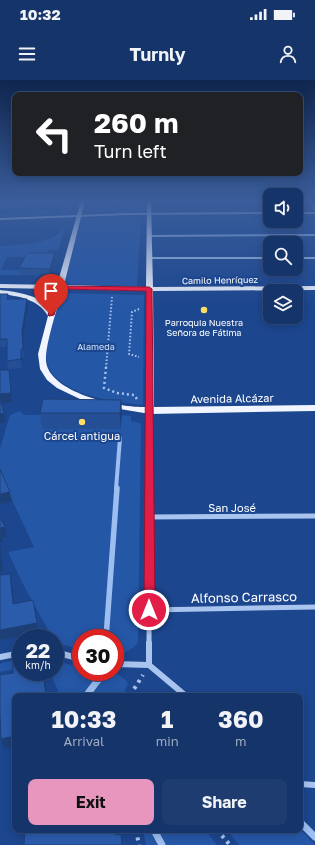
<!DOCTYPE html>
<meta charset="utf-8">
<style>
:root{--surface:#15346a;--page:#1e3c70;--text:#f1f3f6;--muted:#9daac1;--line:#344f7e;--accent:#e797bd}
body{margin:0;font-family:"Golos Text",sans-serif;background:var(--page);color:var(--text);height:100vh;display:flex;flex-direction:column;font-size:15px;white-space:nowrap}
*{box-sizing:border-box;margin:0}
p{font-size:13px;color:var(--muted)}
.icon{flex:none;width:22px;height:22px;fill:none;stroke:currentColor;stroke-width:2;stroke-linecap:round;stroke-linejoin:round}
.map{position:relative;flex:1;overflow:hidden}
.sheet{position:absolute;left:12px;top:613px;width:291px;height:140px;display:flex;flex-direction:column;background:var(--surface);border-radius:8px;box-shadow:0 2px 10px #0003,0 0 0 1px var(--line)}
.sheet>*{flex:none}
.top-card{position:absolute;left:12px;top:12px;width:291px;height:84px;border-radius:8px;box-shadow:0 2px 10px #0003,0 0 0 1px var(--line);background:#202124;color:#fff;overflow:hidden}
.buttons{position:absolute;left:263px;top:108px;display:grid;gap:8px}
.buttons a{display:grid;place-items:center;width:40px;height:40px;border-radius:8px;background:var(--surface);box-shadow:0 2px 10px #0003,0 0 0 1px var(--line);font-size:20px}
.speed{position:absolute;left:12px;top:549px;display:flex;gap:8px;font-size:20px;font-weight:700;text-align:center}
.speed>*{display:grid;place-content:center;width:52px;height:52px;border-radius:50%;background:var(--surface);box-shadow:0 2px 10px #0003,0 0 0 1px var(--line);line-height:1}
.speed small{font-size:10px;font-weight:400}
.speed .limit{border:6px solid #d22;background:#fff;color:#111}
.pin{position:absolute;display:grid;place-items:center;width:34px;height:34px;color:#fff;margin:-41px -17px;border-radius:50% 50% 50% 0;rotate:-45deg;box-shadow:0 0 4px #0007}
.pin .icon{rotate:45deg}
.me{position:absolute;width:44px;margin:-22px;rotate:0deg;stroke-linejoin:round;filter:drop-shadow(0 0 3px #0008)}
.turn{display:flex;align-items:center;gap:14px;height:84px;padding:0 16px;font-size:18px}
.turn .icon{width:52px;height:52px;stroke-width:2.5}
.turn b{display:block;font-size:28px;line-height:34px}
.eta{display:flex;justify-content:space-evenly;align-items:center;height:68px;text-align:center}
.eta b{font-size:24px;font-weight:700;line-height:28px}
.button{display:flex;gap:8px;margin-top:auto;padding:8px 16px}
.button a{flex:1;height:46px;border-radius:8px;background:var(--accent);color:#111;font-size:16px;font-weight:700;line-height:46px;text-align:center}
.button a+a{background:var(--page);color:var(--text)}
.status{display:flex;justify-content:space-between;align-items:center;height:28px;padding:0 20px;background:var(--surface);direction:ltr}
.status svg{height:11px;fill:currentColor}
header{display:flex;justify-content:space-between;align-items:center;height:52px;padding:0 16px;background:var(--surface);font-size:18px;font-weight:700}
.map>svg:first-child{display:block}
</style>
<div class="status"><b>10:32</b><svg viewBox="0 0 49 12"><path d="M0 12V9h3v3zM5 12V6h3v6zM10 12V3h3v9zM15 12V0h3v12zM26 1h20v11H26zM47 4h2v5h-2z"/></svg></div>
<header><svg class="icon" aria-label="menu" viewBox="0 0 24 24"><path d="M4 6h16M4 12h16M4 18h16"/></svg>Turnly<svg class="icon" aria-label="person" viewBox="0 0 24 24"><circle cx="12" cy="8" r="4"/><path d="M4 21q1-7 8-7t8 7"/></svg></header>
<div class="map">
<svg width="315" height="765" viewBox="0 0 315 765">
<rect width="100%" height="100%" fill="#1c468e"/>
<path fill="#2557a7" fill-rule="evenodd" d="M 63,121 L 73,121 L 69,134 L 0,137 L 0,135 L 31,135 L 33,131 L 48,129 L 48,131 L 57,131 Z
M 85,121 L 143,121 L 143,132 L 82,134 Z
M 141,136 L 137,206 L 64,204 L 81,138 Z
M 66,146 L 58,170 L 48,170 L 46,175 L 56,176 L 55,179 L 49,179 L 49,182 L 54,182 L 53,186 L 40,191 L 38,195 L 0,195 L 0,166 C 23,164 50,166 66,146 ZM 7,177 L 32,177 L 27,190 L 1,190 Z
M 62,213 L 144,215 L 143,325 C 114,322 48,314 46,276 C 46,259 57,230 62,213 Z
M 19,331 L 24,335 L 45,335 L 42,349 L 120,349 L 122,335 L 131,336 L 131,341 L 140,343 L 141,345 L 138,562 C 134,570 124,573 115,575 L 115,558 L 81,558 L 81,569 L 55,563 L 55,558 L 46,558 L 52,557 L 23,504 L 8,472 L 34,467 L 0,394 L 0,369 L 10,335 Z
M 21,579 L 21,588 L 0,592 L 0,584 L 2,583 Z
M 55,581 L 81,587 L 81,592 C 98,592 117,588 128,603 L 123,616 L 60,616 L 50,592 L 55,592 Z
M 300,749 L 315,765 L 239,765 L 227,750 Z
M 143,750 L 205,750 L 217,765 L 146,765 Z"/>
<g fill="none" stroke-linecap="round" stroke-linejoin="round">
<path stroke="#9dbef0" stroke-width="4" d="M 116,409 L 120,358"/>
<path stroke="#9dbef0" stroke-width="5.5" d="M 106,558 L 117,408"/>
<path stroke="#9dbef0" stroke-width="7" d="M 86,616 L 104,592
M 300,738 L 301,743 L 315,757
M 154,750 L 162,765"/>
<path stroke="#a9c4ee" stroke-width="1.5" stroke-dasharray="1 1.5" stroke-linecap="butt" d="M 105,126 L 116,122 L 127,125"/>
<path stroke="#a9c4ee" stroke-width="2" stroke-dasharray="1.5 2" stroke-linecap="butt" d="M 139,229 L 132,232 L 129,274 L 139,277
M 106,288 L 112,217"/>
<path stroke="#a9c4ee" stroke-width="2.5" stroke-dasharray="2 3" stroke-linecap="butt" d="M 106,287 L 104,308 L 117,313 L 134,315 L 137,319"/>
<path stroke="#a9c4ee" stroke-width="4" stroke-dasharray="3 4.5" stroke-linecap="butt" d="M 132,616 L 134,609 L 143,595
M 136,750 L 139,765
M 217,750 L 230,765"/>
<path stroke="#a9c4ee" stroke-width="2" d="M 310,121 L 315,129
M 149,156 L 315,155
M 149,178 L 270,178
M 296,178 L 315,178"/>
<path stroke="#a9c4ee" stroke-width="3.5" d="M 150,409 L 150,331"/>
<path stroke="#a9c4ee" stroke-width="5" d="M 150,437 L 315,436
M 149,530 L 315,527
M 149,564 L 150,408"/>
<path stroke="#a9c4ee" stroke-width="6" d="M 55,572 L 81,579
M 0,577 L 21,573
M 115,584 L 149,585
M 149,585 L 149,563
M 149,585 L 186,616
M 300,704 L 315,705"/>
<path fill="#d6e3fa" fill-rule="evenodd" d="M 270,132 L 270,134 L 128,135 L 0,140 L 0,138 L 128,133 Z
M 296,132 L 315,132 L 315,134 L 296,134 Z"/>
<path fill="#f0f5ff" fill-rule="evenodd" d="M 81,121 L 85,121 L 64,205 L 146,207 L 147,121 L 151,121 L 153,207 L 315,206 L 315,210 L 153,211 L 154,327 L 315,325 L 315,331 L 150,334 L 114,328 L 82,320 L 57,308 L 47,300 L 40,289 L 38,274 L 48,236 C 38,219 19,216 0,214 L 0,210 C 18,212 38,215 51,228 L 56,209 L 0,208 L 0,204 L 57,205 ZM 63,209 L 146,211 L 146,327 C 119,328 49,313 46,281 C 45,265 58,226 63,209 Z"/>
</g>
<path fill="#254f94" d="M 0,121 L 63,121 L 61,126 L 1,129 Z
M 55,173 L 55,178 L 50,194 L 20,194 L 19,188 Z
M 0,214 L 8,214 L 9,219 L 28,226 L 23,260 L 24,277 L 22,277 L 22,288 L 8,289 L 7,281 L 7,267 L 0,267 Z
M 121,320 L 122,335 L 120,349 L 42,349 L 40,333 Z
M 15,693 L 15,721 L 14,721 L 12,712 Z"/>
<path fill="#1e4078" d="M 60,121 L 63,121 L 61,126 Z
M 55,173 L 55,178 L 50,194 L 50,189 Z
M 27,219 L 28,226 L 23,260 L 24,277 L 23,269 L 22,252 Z
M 21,269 L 22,277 L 22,288 L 21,279 Z
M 9,290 L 10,298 L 12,322 L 1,324 L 0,314 Z
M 121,320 L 122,335 L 120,349 L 120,333 Z
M 4,333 L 6,342 L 0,344 L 0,334 Z
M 10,412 L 12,422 L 0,424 L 0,414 Z
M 5,447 L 7,457 L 2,458 L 3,462 L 0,463 L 3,491 L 0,492 L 0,448 Z
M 10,494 L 12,503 L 15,534 L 13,524 Z
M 33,520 L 38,553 L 0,560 L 0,550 Z
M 43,592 L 44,592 L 47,616 L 46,616 Z
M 15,656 L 15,666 L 4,669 L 1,659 Z"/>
<path fill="#2b5cac" stroke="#1e4078" d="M 27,173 L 55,173 L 50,189 L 19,188 Z
M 0,214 L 8,214 L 7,219 L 27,219 L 22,252 L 23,269 L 21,269 L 21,279 L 7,281 L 7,259 L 0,259 Z
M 0,290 L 9,290 L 11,313 L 0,314 Z
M 0,318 L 4,333 L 0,334 Z
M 43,319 L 121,320 L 120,333 L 40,333 Z
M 0,389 L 10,412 L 0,414 Z
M 0,437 L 5,447 L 0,448 Z
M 0,471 L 1,481 L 0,481 Z
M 10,494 L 13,524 L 33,520 L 37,543 L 0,550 L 0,495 Z
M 21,582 L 21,592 L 43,592 L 46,616 L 15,616 L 15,656 L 1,659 L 0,633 L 0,595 L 13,593 L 13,583 Z
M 13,693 L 15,693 L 15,712 L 12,712 Z
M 25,750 L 115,750 L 116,755 L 121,754 L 122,765 L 24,765 Z"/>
<linearGradient id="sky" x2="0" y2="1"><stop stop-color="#0f264e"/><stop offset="0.53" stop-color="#3a5d9b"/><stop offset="1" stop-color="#3a5d9b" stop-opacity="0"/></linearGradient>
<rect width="315" height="228" fill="url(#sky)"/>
<path fill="#e11d48" stroke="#92132f" d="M 58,206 L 149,207 L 152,209 L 155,530 L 154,533 L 149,534 L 145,533 L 144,530 L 146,211 L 62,209 L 54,235 L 49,236 L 48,235 Z"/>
<g fill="#fedd67" stroke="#1c468e" stroke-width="1.5">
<circle cx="204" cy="230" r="4"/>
<circle cx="82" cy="342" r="4"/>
</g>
<g text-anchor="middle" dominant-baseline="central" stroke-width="4" stroke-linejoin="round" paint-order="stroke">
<g font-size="9" fill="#fff" stroke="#1c468e">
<text transform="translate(220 200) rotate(-1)">Camilo Henríquez</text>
</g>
<g font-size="9" fill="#fff" stroke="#1c468e">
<text x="204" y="242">Parroquia Nuestra<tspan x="204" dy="10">Señora de Fátima</tspan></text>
</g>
<g font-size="9" fill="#cfe0fa" stroke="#1c468e">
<text x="96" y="266">Alameda</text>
</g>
<g font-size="11" fill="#fff" stroke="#1c468e">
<text transform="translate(232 318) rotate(-1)">Avenida Alcázar</text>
<text x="232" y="427">San José</text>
</g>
<g font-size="11" fill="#fff" stroke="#1c468e">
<text x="82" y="355">Cárcel antigua</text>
</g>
<g font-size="13" fill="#fff" stroke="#1c468e">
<text transform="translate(244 517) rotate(-1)">Alfonso Carrasco</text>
</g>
</g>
</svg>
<div class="buttons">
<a><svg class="icon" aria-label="sound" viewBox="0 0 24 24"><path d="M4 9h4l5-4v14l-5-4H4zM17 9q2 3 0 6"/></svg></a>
<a><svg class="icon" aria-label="search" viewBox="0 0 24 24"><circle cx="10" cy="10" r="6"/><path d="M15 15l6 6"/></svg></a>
<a><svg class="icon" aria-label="layers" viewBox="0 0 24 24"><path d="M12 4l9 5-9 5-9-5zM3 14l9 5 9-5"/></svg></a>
</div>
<div class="speed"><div>22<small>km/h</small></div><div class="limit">30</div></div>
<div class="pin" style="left:51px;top:235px;background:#d93025"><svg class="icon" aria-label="arrive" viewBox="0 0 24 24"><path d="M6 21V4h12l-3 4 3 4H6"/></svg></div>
<svg class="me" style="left:149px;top:530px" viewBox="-20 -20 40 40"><circle r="17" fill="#e11d48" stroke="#fff" stroke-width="3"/><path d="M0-11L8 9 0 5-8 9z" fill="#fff"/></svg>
<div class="top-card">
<div class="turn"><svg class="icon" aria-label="left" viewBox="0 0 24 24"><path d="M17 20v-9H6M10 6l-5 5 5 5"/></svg><div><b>260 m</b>Turn left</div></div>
</div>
<section class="sheet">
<div class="eta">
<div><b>10:33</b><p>Arrival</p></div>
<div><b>1</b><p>min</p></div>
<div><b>360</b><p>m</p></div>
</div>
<div class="button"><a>Exit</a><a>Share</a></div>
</section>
</div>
